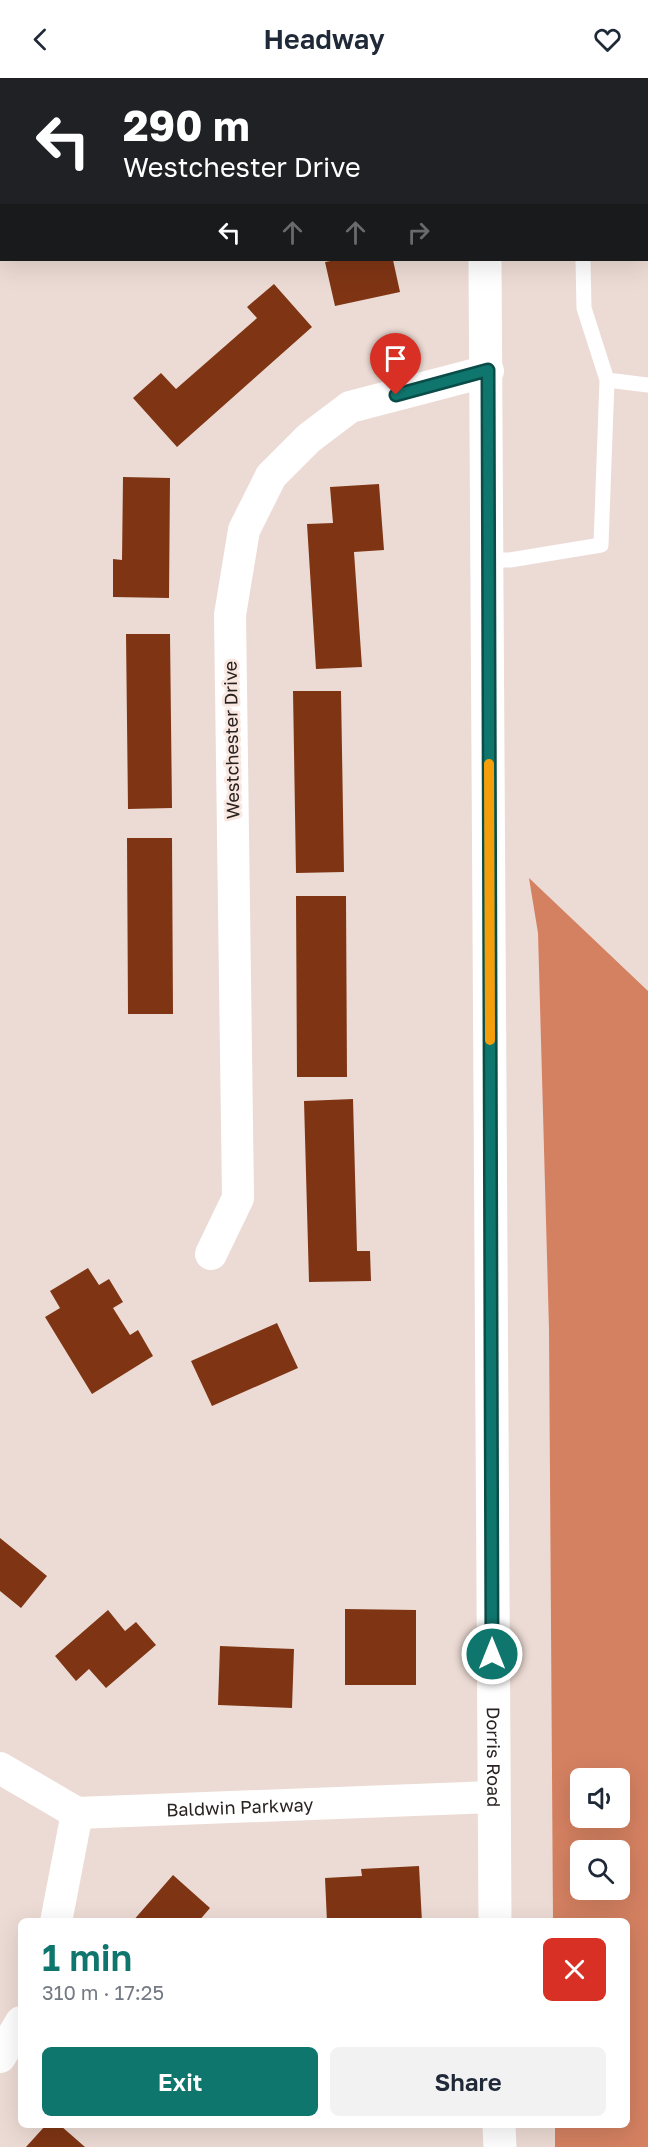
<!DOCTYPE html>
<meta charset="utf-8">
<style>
:root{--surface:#fff;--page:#f2f2f3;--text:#1f2937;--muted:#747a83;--accent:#0f766e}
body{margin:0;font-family:"Golos Text",sans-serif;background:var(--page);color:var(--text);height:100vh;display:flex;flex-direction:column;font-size:22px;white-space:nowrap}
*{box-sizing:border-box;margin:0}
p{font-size:20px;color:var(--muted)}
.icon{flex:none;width:33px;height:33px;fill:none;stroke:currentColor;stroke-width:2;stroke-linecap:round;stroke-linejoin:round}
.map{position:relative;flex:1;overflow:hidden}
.sheet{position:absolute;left:18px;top:1840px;width:612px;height:210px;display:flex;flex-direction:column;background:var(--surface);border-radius:9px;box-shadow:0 6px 24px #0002}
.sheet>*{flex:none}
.guide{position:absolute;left:0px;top:0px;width:648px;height:183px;box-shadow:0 6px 24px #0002;background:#202124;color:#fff;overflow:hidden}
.buttons{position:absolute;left:570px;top:1690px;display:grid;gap:12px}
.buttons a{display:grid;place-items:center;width:60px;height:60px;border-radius:9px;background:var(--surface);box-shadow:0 6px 24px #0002;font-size:30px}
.pin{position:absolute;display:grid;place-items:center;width:51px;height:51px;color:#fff;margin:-62px -26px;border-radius:50% 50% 50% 0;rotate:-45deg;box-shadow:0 0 6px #0007}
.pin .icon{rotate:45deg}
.me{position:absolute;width:66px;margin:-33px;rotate:0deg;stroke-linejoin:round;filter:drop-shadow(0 0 4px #0008)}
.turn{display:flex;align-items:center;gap:21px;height:126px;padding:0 24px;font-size:27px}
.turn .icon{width:78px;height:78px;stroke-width:2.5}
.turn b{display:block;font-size:42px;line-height:51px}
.lanes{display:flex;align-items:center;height:57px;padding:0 24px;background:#0003;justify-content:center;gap:30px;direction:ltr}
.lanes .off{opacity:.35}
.round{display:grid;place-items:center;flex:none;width:63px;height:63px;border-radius:9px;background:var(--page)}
.headline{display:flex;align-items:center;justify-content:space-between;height:102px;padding:0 24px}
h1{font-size:36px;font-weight:600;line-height:45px;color:var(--accent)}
.button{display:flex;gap:12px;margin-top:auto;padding:12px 24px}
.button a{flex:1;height:69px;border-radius:9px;background:var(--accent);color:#fff;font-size:24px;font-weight:600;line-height:69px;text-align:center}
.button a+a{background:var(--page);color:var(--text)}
header{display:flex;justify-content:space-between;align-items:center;height:78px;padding:0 24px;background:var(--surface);font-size:27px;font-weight:600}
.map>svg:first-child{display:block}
</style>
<header><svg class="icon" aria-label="back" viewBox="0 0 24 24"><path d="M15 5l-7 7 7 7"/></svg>Headway<svg class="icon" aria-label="heart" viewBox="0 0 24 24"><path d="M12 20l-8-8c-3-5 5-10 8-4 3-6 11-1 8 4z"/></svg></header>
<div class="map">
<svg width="648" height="2069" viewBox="0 0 648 2069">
<rect width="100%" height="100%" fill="#ecdbd4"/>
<path fill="#d48161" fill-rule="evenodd" d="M 529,800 L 648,913 L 648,2069 L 555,2069 L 555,2048 L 627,2048 L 627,1844 L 553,1843 L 549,1251 L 538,855 ZM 580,1701 L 620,1701 L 620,1740 L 580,1740 ZM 580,1773 L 620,1773 L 620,1812 L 580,1812 Z"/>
<path fill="#7f3514" d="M 336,182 L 393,182 L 400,214 L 335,228 L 325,184 Z
M 274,206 L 312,249 L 177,369 L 133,320 L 161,295 L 176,311 L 257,240 L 247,229 Z
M 123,399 L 170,400 L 169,520 L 113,519 L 113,481 L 122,482 Z
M 379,406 L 384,472 L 354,474 L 362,589 L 316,591 L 307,446 L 333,445 L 330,409 Z
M 126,556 L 170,556 L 172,730 L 128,731 Z
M 293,613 L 341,613 L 344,794 L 296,795 Z
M 127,760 L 172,760 L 173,936 L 128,936 Z
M 296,818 L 346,818 L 347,999 L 297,999 Z
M 353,1021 L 357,1173 L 370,1173 L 371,1203 L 309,1204 L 304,1023 Z
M 88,1190 L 99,1207 L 109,1201 L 123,1224 L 113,1230 L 130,1257 L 138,1252 L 153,1278 L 92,1316 L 45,1239 L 60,1230 L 50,1213 Z
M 277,1245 L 298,1290 L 212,1328 L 191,1283 Z
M 0,1460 L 47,1498 L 21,1530 L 0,1513 Z
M 345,1531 L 416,1532 L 416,1607 L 345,1607 Z
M 108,1532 L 125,1553 L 136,1544 L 156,1567 L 106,1610 L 89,1591 L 76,1603 L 55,1578 Z
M 220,1568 L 294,1571 L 292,1630 L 218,1627 Z
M 419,1788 L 422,1844 L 327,1844 L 325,1800 L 362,1798 L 361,1791 Z
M 173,1797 L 210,1830 L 198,1844 L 132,1844 Z
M 45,2048 L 61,2048 L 85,2069 L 26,2069 Z"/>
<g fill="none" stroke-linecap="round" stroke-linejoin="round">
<path stroke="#fff" stroke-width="15" d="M 604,2 L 605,0
M 583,182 L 584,230 L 607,302 L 648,307
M 488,482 L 510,482 L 601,467 L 607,302"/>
<g stroke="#fff" stroke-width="32">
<path d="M 211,1176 L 238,1120 L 230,537 L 244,452 L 271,398 L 309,360 L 350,329 L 488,293"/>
<path id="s1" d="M 0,1690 L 77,1735 L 492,1719"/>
<path d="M 56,1844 L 77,1735"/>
<path d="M 0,1979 L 21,1944"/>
</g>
<g stroke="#fff" stroke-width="33">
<path d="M 481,0 L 481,2"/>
<path id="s2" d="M 485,182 L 495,1844"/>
<path d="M 499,2048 L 500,2069"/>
</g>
</g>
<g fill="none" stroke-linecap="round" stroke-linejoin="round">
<g stroke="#0a4d48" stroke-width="15">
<path id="route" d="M 396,317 L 488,292 L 492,1576"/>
</g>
<use href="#route" stroke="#0f766e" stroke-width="10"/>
<path stroke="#f59e0b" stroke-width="10" d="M 489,686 L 490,962"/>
</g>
<g text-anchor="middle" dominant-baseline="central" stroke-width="6" stroke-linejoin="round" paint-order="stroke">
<g font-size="18" fill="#292220" stroke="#f9e8e1">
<text transform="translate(231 662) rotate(-91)">Westchester Drive</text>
<text stroke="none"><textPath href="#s2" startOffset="1497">Dorris Road</textPath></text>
<text stroke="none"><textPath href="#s1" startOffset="252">Baldwin Parkway</textPath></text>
</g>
</g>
</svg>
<div class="buttons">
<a><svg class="icon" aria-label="sound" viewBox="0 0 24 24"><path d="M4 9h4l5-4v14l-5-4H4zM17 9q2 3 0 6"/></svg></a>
<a><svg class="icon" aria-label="search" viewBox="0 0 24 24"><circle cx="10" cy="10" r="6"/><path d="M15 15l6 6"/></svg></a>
</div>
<div class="pin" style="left:396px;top:317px;background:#d93025"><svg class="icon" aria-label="arrive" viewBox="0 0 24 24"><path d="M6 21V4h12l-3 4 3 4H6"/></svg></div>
<svg class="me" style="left:492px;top:1576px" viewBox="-20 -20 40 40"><circle r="17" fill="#0f766e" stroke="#fff" stroke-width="3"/><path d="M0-11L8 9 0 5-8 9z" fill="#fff"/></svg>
<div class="guide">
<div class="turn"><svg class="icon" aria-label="left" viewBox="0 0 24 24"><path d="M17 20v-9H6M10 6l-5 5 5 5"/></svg><div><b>290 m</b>Westchester Drive</div></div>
<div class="lanes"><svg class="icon" aria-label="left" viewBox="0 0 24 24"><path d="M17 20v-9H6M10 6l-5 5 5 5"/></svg><svg class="icon off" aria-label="ahead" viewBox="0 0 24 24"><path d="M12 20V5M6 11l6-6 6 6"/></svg><svg class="icon off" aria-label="ahead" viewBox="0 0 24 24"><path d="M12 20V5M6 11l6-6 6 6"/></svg><svg class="icon off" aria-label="right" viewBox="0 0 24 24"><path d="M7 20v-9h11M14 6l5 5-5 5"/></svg></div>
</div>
<section class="sheet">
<div class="headline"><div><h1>1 min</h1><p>310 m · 17:25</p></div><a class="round" style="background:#d93025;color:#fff"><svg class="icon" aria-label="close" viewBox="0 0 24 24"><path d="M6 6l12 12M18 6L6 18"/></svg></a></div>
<div class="button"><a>Exit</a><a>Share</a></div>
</section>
</div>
